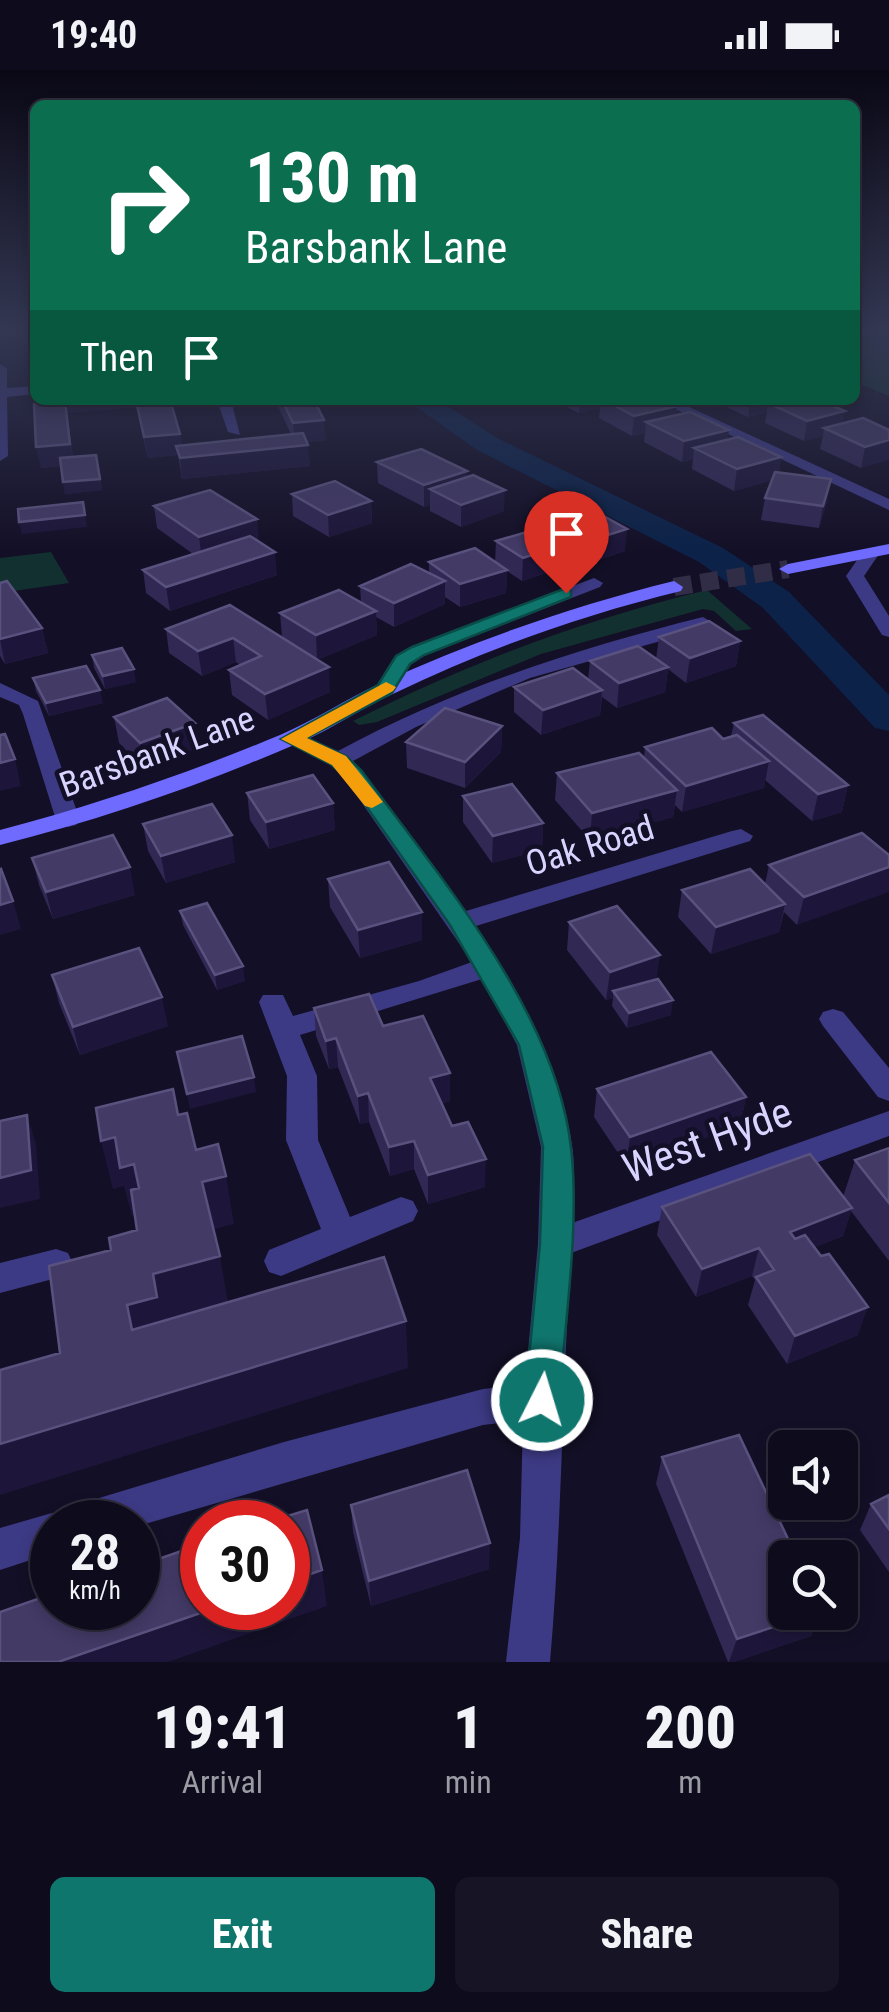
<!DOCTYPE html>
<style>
:root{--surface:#0e0b1c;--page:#171425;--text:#f1f3f6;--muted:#9b9ba3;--line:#2e2b3b;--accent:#0f766e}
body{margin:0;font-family:"Roboto Condensed",sans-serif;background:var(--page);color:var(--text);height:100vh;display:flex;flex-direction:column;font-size:38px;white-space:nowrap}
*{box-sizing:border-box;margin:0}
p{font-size:32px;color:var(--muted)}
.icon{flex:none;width:55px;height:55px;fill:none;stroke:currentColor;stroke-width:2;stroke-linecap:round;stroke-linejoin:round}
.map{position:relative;height:1592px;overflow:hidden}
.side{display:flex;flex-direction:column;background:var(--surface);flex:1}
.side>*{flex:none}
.guide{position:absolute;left:30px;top:30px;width:830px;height:305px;border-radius:15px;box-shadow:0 5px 15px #0003,0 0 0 2px var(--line);background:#0b6e4f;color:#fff;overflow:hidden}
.tools{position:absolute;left:768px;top:1360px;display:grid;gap:20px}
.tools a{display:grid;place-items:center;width:90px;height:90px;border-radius:15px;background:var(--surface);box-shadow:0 5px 15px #0003,0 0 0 2px var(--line);font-size:50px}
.speed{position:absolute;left:30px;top:1430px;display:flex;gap:20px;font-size:50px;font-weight:700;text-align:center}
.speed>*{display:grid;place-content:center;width:130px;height:130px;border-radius:50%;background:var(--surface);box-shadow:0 5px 15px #0003,0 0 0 2px var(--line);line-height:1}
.speed small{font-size:25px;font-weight:400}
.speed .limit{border:15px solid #d22;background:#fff;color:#111}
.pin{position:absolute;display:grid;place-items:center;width:85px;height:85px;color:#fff;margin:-102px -42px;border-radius:50% 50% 50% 0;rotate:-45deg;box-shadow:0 0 10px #0007}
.pin .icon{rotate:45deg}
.me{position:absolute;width:110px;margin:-55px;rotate:5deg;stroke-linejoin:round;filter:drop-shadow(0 0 8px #0008)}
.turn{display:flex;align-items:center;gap:35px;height:210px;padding:0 50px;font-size:45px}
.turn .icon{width:130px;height:130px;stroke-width:2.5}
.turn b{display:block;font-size:70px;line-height:85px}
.then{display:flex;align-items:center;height:95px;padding:0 50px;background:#0003;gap:20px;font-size:38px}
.eta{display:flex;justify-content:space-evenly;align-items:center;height:170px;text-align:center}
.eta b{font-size:60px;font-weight:800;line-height:70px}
.primary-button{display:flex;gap:20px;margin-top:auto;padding:20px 50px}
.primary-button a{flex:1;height:115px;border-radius:15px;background:var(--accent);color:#fff;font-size:40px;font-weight:800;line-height:115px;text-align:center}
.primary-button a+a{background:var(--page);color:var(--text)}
.status{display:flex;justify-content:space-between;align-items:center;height:70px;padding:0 50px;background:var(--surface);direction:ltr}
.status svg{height:28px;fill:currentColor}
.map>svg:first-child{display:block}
</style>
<div class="status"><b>19:40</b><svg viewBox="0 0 49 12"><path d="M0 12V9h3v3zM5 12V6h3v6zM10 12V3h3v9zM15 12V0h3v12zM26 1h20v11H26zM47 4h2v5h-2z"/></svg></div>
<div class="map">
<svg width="889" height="1592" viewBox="0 0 889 1592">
<rect width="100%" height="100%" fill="#130f26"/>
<path fill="#12302f" d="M 889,259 L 889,326 L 855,312 L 855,259 Z
M 51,482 L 69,513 L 0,523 L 0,488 Z
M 707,520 L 752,559 L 736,561 L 714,541 L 703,539 L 541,584 L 377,652 L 359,655 L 353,651 C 470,592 580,551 707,520 Z"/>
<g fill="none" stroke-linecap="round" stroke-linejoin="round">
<path fill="#0c2248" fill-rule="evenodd" d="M 407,330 L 438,330 L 497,368 L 723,478 L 789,522 L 889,625 L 889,661 L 875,658 L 763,538 L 699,492 L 477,380 Z"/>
<path stroke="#312d47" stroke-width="18" stroke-dasharray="18 9" stroke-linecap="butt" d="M 674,517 L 788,499"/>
<path fill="#3d3a85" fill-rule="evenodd" d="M 0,294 L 7,298 L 7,318 L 35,316 L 35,324 L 7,327 L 8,386 L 0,391 Z
M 217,330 L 231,330 L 240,365 L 228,362 Z
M 656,330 L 674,330 L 889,429 L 889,440 Z
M 870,479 L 879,484 L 864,506 L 889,546 L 889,567 L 882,565 L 846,506 L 864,480 Z
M 594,508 L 603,513 L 600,517 L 425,585 L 411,594 L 392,623 L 378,623 L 375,619 L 396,586 L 411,577 Z
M 703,547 L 713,553 L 710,557 L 530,608 L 416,657 L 353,691 L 466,841 L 732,761 L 741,759 L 753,766 L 750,771 L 476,856 C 522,927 559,990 572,1075 C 576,1100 572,1128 572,1153 L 889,1041 L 889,1066 L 571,1183 C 562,1319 562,1456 550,1592 L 506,1592 L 520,1468 L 523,1350 L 483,1355 L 138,1456 L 138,1452 L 52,1452 L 52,1483 L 0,1500 L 0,1458 L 52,1443 L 67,1449 L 72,1438 L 86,1432 L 284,1372 L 483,1319 L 525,1314 L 538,1174 L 541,1077 L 517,975 L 482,909 L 300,965 L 317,1006 L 318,1070 L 350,1147 L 401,1127 L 413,1131 L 418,1141 L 413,1151 L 281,1206 L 269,1202 L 264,1191 L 269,1180 L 321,1159 L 286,1070 L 287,1006 L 259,932 L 263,925 L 283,925 L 293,946 L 419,911 L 472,892 L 346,710 L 331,695 L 280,669 L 291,662 L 338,681 C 454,618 576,579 703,547 Z
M 0,613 L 38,631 L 80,750 L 76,755 L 68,757 L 56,750 L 23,644 L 19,635 L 0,627 Z
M 833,939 L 843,942 L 889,998 L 889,1031 L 878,1027 L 823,956 L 819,949 L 823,942 Z
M 56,1179 L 68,1183 L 73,1194 L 68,1205 L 0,1223 L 0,1193 Z"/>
<path fill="#6f6bff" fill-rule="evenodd" d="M 889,474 L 889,484 L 788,504 L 779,499 L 788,494 Z
M 674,511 L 683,517 L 681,521 C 582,545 487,579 395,623 C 363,637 334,658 301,672 C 204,714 103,749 0,775 L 0,760 C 95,735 189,703 280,665 C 315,650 346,629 381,613 C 476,570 573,536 674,511 Z"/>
</g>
<path fill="#312854" d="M 46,330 L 170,330 L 182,375 L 291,364 L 275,330 L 314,330 L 326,370 L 307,372 L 310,396 L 182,409 L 178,385 L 148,388 L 136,337 L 67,343 L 73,387 L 96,385 L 102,420 L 65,424 L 61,396 L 41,398 Z
M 552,330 L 664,330 L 677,336 L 676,345 L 728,369 L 781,387 L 779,403 L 827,431 L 819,458 L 761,450 L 765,428 L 772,410 L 734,421 L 692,399 L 693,389 L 682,392 L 644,372 L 645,363 L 632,366 L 599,348 L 600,338 L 579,343 Z
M 711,330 L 819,330 L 842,354 L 889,360 L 861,398 L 820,379 L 823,366 L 804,371 L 765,353 L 767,342 L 748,347 Z
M 377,392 L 467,406 L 504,441 L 461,457 L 430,441 L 430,435 L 424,437 L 378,413 Z
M 292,424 L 371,431 L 372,453 L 329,467 L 293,446 Z
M 154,436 L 259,472 L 277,505 L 170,541 L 146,523 L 143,500 L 193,484 L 157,458 Z
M 548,451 L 625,481 L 584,495 L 574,489 L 574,494 L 522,511 L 507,501 L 506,523 L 460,537 L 445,527 L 445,534 L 394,557 L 376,547 L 377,565 L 317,590 L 282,567 L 280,543 L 361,532 L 360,516 L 429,503 L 429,492 L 495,492 L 496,471 L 548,456 Z
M 0,513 L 42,558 L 48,583 L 5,594 L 0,586 Z
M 230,535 L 330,622 L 268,650 L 232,625 L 229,600 L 240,595 L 236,592 L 202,606 L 169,583 L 166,559 Z
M 659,567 L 740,571 L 736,596 L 686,613 L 668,599 L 665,622 L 617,638 L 602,627 L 600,645 L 541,665 L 514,642 L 514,617 L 588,609 L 590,591 L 656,589 Z
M 92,585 L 136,612 L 105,619 L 94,598 Z
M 33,608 L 103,633 L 49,646 L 36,621 Z
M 114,647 L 195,653 L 198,678 L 145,699 L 119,673 Z
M 734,653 L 848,715 L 842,742 L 812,751 L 765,710 L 764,718 L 682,742 L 675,735 L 673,747 L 590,770 L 555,730 L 557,703 L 644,687 L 645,677 L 723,669 L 731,666 Z
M 502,656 L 501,682 L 465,718 L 407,698 L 406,672 Z
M 247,723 L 333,733 L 335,760 L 269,779 L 250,750 Z
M 463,726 L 543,753 L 542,780 L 492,793 L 463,752 Z
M 143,754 L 235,792 L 166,813 L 148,781 Z
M 862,763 L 797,855 L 784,842 L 779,862 L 711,884 L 678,847 L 682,820 L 765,814 L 769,795 Z
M 32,788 L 135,825 L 53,849 L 39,815 Z
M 328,809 L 422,870 L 360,888 L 330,837 Z
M 180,841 L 245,911 L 217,920 L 183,855 Z
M 569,852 L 656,909 L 671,945 L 627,958 L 612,936 L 613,928 L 606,930 L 567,880 Z
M 52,905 L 168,956 L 80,985 L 59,933 Z
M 314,938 L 383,956 L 450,1031 L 441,1034 L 452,1056 L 485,1117 L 428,1134 L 414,1099 L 390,1106 L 369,1052 L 360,1054 L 338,997 L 329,999 L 316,966 Z
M 597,1019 L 746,1027 L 740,1056 L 626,1095 L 594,1047 Z
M 889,1078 L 889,1191 L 851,1141 L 843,1166 L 815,1177 L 858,1265 L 787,1294 L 748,1235 L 755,1210 L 752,1206 L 696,1227 L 657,1165 L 662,1137 L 843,1127 L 855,1090 Z
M 662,1387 L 819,1542 L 822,1542 L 811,1566 L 734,1592 L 728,1592 L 656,1414 Z
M 889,1425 L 889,1502 L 860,1460 L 871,1434 Z
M 351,1435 L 489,1499 L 371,1536 L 353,1462 Z"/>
<path fill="#1d163a" d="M 35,274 L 35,293 L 34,293 L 30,275 Z
M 46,330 L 135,330 L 136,337 L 67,343 L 74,395 L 41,398 L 36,377 L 49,344 Z
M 580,330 L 600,330 L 600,338 L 579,343 Z
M 750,330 L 789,330 L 768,333 L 767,342 L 748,347 Z
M 677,336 L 674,356 L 646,352 L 645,363 L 632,366 L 634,346 Z
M 845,341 L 841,361 L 824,358 L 823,366 L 804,371 L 807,351 Z
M 324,350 L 326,370 L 295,373 L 293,353 Z
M 729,360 L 726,380 L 694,378 L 693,389 L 682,392 L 684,371 Z
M 180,364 L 183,384 L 176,376 L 178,385 L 148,388 L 144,367 Z
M 889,370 L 889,390 L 861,398 L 865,377 Z
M 308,375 L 310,396 L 182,409 L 180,388 Z
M 781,387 L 778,409 L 734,421 L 737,399 Z
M 467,401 L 467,422 L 430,419 L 430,435 L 424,437 L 424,415 Z
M 100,409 L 102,420 L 65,424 L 63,412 Z
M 831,409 L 827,431 L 819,458 L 823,436 Z
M 505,420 L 504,441 L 461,457 L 461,435 Z
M 371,431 L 372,453 L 329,467 L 328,445 Z
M 85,445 L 87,457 L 22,464 L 19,452 Z
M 257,449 L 259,472 L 202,490 L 199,467 Z
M 627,459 L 625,481 L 584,495 L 586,472 Z
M 575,471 L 574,494 L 522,511 L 523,488 Z
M 275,482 L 277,505 L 170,541 L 166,517 Z
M 507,500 L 506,523 L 460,537 L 460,514 Z
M 445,511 L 445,534 L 394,557 L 394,533 Z
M 376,541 L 377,565 L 317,590 L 316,565 Z
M 42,558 L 48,583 L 5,594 L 0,569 Z
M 233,568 L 236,592 L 202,606 L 198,581 Z
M 740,571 L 736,596 L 686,613 L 690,588 Z
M 329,597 L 330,622 L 268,650 L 265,624 Z
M 668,597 L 665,622 L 617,638 L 619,613 Z
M 134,599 L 136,612 L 105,619 L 103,606 Z
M 100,620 L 103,633 L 49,646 L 46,633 Z
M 602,620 L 600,645 L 541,665 L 543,640 Z
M 195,653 L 198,678 L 145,699 L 140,673 Z
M 502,656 L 501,682 L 465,718 L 465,692 Z
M 15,689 L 21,716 L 0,721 L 0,693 Z
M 769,691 L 764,718 L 682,742 L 686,716 Z
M 848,715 L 842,742 L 812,751 L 818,724 Z
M 677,720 L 673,747 L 590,770 L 592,743 Z
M 333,733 L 335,760 L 269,779 L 266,752 Z
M 543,753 L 542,780 L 492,793 L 493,766 Z
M 232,765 L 235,792 L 166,813 L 161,786 Z
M 130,797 L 135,825 L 53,849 L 46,822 Z
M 889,797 L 889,822 L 797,855 L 804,827 Z
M 13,831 L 21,859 L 0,865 L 0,835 Z
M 785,834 L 779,862 L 711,884 L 716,857 Z
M 422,842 L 422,870 L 360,888 L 358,860 Z
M 660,885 L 656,913 L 613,921 L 613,928 L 606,930 L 610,902 Z
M 243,896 L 245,911 L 217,920 L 215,905 Z
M 162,927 L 168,956 L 80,985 L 73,957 Z
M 673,930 L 671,945 L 627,958 L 629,943 Z
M 336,968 L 338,997 L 329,999 L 326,971 Z
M 450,1003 L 450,1031 L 430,1037 L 430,1008 Z
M 254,1007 L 256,1022 L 190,1039 L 187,1024 Z
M 368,1023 L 369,1052 L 360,1054 L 358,1026 Z
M 746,1027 L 740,1056 L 626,1095 L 630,1067 Z
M 27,1045 L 36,1074 L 40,1129 L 0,1138 L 0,1108 Z
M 115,1067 L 134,1094 L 146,1142 L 132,1146 L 124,1116 L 113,1119 L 101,1071 Z
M 414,1071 L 414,1099 L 390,1106 L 389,1077 Z
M 486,1089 L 485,1117 L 428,1134 L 428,1105 Z
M 226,1106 L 234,1154 L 211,1160 L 202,1112 Z
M 852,1138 L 843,1166 L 782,1190 L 790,1162 Z
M 759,1178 L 752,1206 L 696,1227 L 702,1199 Z
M 220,1186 L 228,1233 L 132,1260 L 127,1235 L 153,1204 Z
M 868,1237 L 858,1265 L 787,1294 L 795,1266 Z
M 406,1251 L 408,1298 L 0,1425 L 0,1374 Z
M 490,1473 L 489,1499 L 371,1536 L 369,1511 Z
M 322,1500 L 327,1536 L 168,1592 L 58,1592 L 215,1538 L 288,1538 L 288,1512 Z
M 819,1542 L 822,1542 L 811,1566 L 734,1592 L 729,1592 L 737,1569 Z"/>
<path fill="#433a66" stroke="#5a527e" stroke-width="2.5" d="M 29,260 L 35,260 L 35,274 L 30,275 Z
M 136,330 L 170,330 L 180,364 L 144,367 Z
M 282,330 L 314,330 L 324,350 L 293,353 Z
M 604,330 L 664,330 L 677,336 L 634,346 Z
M 781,330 L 819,330 L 845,341 L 807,351 L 768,333 Z
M 65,331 L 70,374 L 36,377 L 34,334 Z
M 690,342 L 729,360 L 684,371 L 646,352 Z
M 863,348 L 889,360 L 889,370 L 865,377 L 824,358 Z
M 303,363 L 308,375 L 180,388 L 176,376 Z
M 738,367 L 781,387 L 737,399 L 694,378 Z
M 421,379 L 467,401 L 424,415 L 377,392 Z
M 96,385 L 100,409 L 63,412 L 60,388 Z
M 775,402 L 831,409 L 823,436 L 765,428 Z
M 473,405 L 505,420 L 461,435 L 430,419 Z
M 335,411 L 371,431 L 328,445 L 292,424 Z
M 210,420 L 257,449 L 199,467 L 154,436 Z
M 83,432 L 85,445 L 19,452 L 18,439 Z
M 589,438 L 627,459 L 586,472 L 548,451 Z
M 547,456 L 575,471 L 523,488 L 496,471 Z
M 250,466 L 275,482 L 166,517 L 143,500 Z
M 475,478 L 507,500 L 460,514 L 429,492 Z
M 411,494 L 445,511 L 394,533 L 360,516 Z
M 7,511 L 42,558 L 0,569 L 0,513 Z
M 339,520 L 376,541 L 316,565 L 280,543 Z
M 230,535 L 329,597 L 265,624 L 229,600 L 261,586 L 233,568 L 198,581 L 166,559 Z
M 709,551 L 740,571 L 690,588 L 659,567 Z
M 638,576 L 668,597 L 619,613 L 590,591 Z
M 122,578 L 134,599 L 103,606 L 92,585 Z
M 86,596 L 100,620 L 46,633 L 33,608 Z
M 573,598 L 602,620 L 543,640 L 514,617 Z
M 167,628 L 195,653 L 140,673 L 114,647 Z
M 445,638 L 502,656 L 465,692 L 406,672 Z
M 763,645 L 848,715 L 818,724 L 734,653 Z
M 712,658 L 723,669 L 737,665 L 769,691 L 686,716 L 645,677 Z
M 5,664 L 15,689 L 0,693 L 0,665 Z
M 639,683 L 677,720 L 592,743 L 557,703 Z
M 313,705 L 333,733 L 266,752 L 247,723 Z
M 512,714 L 543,753 L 493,766 L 463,726 Z
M 212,734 L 232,765 L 161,786 L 143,754 Z
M 862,763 L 889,785 L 889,797 L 804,827 L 769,795 Z
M 113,765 L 130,797 L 46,822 L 32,788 Z
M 389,792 L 422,842 L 358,860 L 328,809 Z
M 1,799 L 13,831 L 0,835 L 0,800 Z
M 750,799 L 785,834 L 716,857 L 682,820 Z
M 207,833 L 243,896 L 215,905 L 180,841 Z
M 617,836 L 660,885 L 610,902 L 569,852 Z
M 139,878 L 162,927 L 73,957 L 52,905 Z
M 658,909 L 673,930 L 629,943 L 613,921 Z
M 369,924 L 383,956 L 423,946 L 450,1003 L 430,1008 L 452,1056 L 468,1052 L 486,1089 L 428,1105 L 414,1071 L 389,1077 L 368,1023 L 358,1026 L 336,968 L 326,971 L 314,938 Z
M 242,966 L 254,1007 L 187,1024 L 177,982 Z
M 711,982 L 746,1027 L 630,1067 L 597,1019 Z
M 173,1019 L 178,1045 L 187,1043 L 196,1080 L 218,1074 L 226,1106 L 202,1112 L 220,1186 L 153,1204 L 157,1227 L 127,1235 L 132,1260 L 384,1187 L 406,1251 L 0,1374 L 0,1300 L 60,1283 L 49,1196 L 111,1180 L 109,1168 L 137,1160 L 131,1120 L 139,1118 L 134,1094 L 120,1098 L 115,1067 L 101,1071 L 96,1038 Z
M 27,1045 L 31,1100 L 0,1108 L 0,1051 Z
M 889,1078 L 889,1133 L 855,1090 Z
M 810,1084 L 852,1138 L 790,1162 L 795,1169 L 805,1165 L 821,1186 L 829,1184 L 868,1237 L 795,1266 L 756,1207 L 774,1200 L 759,1178 L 702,1199 L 662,1137 Z
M 739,1365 L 797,1488 L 785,1488 L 785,1542 L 819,1542 L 737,1569 L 662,1387 Z
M 467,1400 L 490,1473 L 369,1511 L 351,1435 Z
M 889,1425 L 889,1459 L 871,1434 Z
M 307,1440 L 322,1500 L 288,1512 L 288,1452 L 268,1452 Z
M 202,1474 L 202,1538 L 215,1538 L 58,1592 L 0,1592 L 0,1542 L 52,1524 L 52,1538 L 138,1538 L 138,1496 Z"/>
<linearGradient id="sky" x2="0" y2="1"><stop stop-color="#0a0815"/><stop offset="0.54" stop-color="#333752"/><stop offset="1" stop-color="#333752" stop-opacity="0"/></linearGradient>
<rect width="889" height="482" fill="url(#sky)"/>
<path fill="#0f766e" stroke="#0a4d48" stroke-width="2.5" d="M 566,518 L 571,520 L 571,527 L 424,585 L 410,594 L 392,623 L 307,668 L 346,686 L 361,700 C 440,808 556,942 571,1078 C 580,1153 565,1253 559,1330 L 554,1341 L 542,1346 L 530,1341 L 525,1330 L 540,1174 L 543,1077 L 519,975 L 450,855 L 347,709 L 332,695 L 281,669 L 378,615 L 396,586 L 412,577 Z"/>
<path fill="#f59e0b" d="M 386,612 L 396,617 L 393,621 L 307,668 L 346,686 L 383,732 L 372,738 L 365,736 L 332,695 L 281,669 Z"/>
<g text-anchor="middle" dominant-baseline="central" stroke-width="9" stroke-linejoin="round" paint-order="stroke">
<g font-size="35" fill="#d9d4ff" stroke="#130f26">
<text transform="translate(157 682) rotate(-20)">Barsbank Lane</text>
<text transform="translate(590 776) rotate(-17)">Oak Road</text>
</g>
<g font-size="42" fill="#d9d4ff" stroke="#130f26">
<text transform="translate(707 1070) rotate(-20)">West Hyde</text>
</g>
</g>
</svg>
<div class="tools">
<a><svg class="icon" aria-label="sound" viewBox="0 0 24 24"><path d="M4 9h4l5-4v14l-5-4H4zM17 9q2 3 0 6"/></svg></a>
<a><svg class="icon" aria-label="search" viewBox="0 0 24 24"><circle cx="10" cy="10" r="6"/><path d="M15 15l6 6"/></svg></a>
</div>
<div class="speed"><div>28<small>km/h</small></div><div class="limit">30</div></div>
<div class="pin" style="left:566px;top:523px;background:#d93025"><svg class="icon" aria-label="arrive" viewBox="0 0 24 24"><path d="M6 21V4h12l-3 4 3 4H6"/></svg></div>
<svg class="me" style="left:542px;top:1330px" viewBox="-20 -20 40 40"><circle r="17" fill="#0f766e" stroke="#fff" stroke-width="3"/><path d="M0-11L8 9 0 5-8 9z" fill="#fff"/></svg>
<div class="guide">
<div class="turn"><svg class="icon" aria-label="right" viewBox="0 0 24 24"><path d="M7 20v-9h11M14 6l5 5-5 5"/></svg><div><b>130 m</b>Barsbank Lane</div></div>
<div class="then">Then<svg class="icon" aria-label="arrive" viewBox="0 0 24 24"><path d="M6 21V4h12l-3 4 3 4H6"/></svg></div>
</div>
</div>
<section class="side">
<div class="eta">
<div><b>19:41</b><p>Arrival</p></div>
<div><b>1</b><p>min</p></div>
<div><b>200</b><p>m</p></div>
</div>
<div class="primary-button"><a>Exit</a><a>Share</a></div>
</section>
